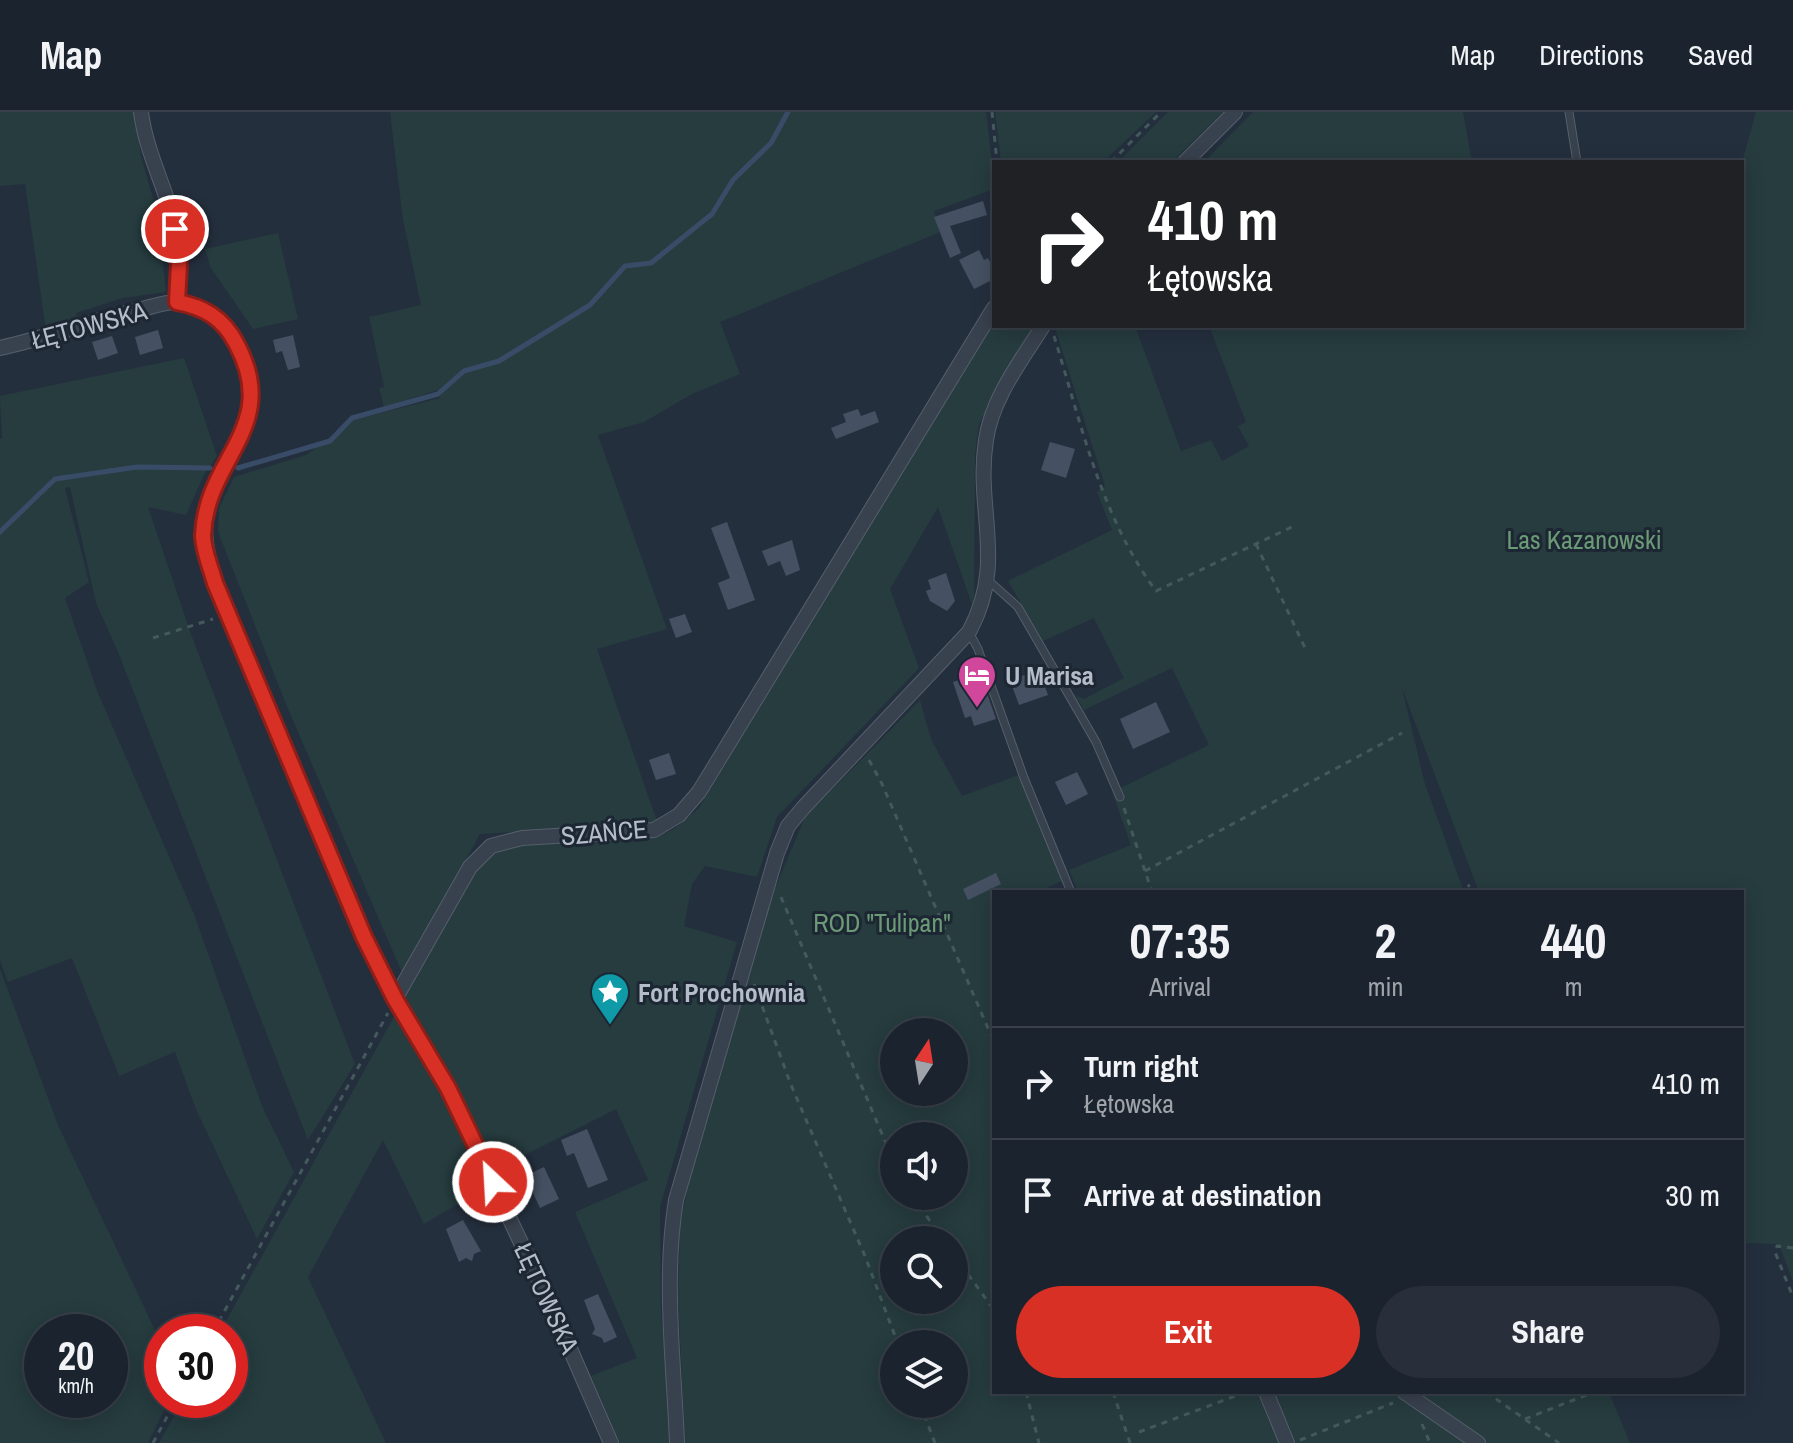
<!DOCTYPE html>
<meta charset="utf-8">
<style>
:root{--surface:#1b232e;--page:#282f3a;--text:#f1f3f6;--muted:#a0a4aa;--line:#39404a;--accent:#d93025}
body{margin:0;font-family:"Archivo Narrow",sans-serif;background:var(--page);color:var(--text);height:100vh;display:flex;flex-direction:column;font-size:30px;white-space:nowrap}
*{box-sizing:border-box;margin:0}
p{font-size:26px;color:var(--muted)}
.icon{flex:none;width:44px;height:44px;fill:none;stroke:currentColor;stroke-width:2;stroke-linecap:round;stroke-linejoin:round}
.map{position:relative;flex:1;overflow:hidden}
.side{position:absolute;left:992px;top:778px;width:752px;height:504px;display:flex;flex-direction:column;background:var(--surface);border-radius:0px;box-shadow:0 4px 20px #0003,0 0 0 2px var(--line)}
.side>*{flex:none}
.guide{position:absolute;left:992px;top:48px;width:752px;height:168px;border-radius:0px;box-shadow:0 4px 20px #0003,0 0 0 2px var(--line);background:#202124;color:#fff;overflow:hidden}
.needle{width:52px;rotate:12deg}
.controls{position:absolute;left:880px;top:906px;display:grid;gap:16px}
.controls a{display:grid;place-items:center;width:88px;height:88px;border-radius:50%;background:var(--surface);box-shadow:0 4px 20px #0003,0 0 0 2px var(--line);font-size:40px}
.speed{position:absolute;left:24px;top:1202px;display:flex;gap:16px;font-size:40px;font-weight:700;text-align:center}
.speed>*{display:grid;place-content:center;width:104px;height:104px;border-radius:50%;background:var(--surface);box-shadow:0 4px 20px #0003,0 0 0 2px var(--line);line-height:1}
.speed small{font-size:20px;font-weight:400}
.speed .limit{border:12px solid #d22;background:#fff;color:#111}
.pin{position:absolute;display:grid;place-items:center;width:68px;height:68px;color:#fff;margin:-34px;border:4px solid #fff;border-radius:50%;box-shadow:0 2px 8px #0007}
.me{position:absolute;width:88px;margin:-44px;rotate:335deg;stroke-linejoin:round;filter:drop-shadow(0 0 6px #0008)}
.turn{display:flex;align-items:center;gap:28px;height:168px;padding:0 24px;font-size:36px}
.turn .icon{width:104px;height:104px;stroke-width:2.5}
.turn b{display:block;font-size:56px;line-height:68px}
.eta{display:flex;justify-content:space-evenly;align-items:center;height:136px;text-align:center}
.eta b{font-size:48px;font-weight:700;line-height:56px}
.cta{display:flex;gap:16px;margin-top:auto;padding:16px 24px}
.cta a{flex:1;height:92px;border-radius:48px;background:var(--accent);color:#fff;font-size:32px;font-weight:700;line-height:92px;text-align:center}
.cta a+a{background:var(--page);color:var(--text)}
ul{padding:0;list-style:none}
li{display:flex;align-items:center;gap:24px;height:112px;padding:0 24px;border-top:2px solid var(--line)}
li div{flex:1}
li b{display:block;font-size:30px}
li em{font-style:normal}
header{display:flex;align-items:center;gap:48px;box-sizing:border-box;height:112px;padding:0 40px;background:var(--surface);border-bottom:2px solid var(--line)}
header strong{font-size:38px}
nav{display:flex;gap:44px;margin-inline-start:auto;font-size:28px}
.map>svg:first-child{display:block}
</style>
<header>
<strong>Map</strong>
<nav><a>Map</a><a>Directions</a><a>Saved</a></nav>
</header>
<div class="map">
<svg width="1793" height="1331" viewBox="0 0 1793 1331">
<rect width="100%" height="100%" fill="#242f3e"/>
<path fill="#263c3f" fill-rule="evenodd" d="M 0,0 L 136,0 L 141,44 L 158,104 L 166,180 L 123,186 L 76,201 L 78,210 L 46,219 L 25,72 L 0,74 Z
M 390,0 L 986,0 L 994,67 L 994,77 L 934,99 L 940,120 L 720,210 L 740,262 L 692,282 L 644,310 L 598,323 L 667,517 L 597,537 L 658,712 L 480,722 L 403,863 L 286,592 L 218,420 L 219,396 L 234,365 L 306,343 L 353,308 L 440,286 L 438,278 L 384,295 L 379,276 L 384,275 L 369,205 L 421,193 L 403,108 Z
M 995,0 L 1156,0 L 1103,50 L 1001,50 Z
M 1168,0 L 1223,0 L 1172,50 L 1118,50 Z
M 1253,0 L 1463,0 L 1472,50 L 1204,50 Z
M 1756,0 L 1793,0 L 1793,1169 L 1779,1132 L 1742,1131 L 1742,780 L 1479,780 L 1402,576 L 1425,672 L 1464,780 L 1078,780 L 1069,758 L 1131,733 L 1112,680 L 1209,633 L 1172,556 L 1084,598 L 1075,583 L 1084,587 L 1124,566 L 1094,506 L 1043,529 L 1008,469 L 1112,418 L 1097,380 L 1105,374 L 1056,219 L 1059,214 L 1135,214 L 1181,339 L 1211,328 L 1222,349 L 1249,334 L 1238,314 L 1246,310 L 1209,214 L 1742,214 L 1742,50 Z
M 278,121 L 298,207 L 253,217 L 211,156 L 205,137 Z
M 994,208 L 994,214 L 1034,214 L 979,312 L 975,342 L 974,498 L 938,395 L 890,477 L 919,556 L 777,705 L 757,765 L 705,754 L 692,772 L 684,814 L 737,830 L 660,1095 L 661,1202 L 670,1274 L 671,1331 L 620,1331 L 591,1264 L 637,1246 L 575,1100 L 648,1068 L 616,997 L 495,1058 L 403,880 L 485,744 L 510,733 L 656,725 L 674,717 L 699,696 Z
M 184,246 L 217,344 L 204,363 L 186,403 L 148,395 L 192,525 L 355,952 L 308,1028 L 118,540 L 96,491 L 70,375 L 65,376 L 89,470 L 65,486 L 98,581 L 194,802 L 262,994 L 294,1060 L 257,1127 L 195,995 L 175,940 L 119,964 L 72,846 L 8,870 L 0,849 L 0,327 L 2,326 L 0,284 Z
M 920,588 L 931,627 L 962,684 L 1019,663 L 1062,769 L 1038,780 L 994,780 L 994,1280 L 1609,1280 L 1630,1331 L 685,1331 L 678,1186 L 680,1112 L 691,1061 L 761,810 L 805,705 ZM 894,920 L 954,920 L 954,980 L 894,980 ZM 894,1024 L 954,1024 L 954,1084 L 894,1084 ZM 894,1128 L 954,1128 L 954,1188 L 894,1188 ZM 894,1232 L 954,1232 L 954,1292 L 894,1292 Z
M 0,857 L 58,1013 L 162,1233 L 162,1288 L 169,1288 L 148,1331 L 0,1331 ZM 42,1220 L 110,1220 L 110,1288 L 42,1288 Z
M 396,901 L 426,949 L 495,1091 L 482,1098 L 473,1083 L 424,1112 L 383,1028 L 308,1165 L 386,1331 L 159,1331 L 183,1288 L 230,1288 L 230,1220 L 220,1220 Z"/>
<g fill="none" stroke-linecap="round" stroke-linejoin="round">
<path stroke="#394c67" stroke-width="5" d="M 238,356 L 330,329 L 352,306 L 438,282 L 464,259 L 499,249 L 590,193 L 625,154 L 651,151 L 712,102 L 733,68 L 771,31 L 788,0
M 0,420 L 55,367 L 137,355 L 210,356"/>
</g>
<path fill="#455162" d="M 983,89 L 987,103 L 950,114 L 961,141 L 950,146 L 934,105 Z
M 979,138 L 984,148 L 988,146 L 994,158 L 994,167 L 974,177 L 959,148 Z
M 158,218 L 163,236 L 140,243 L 135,225 Z
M 293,223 L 300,255 L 288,258 L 282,239 L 276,241 L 273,228 Z
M 112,224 L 118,241 L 98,248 L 92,230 Z
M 858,297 L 861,304 L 875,299 L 879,310 L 836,327 L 831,316 L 846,310 L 843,302 Z
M 1050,330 L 1075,337 L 1066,366 L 1041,358 Z
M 727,410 L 755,488 L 728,498 L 718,471 L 730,466 L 711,416 Z
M 792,428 L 800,458 L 786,464 L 780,449 L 768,454 L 762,439 Z
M 946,461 L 955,489 L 947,499 L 930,489 L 926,479 L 931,477 L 928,468 Z
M 685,502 L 692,520 L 676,526 L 669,507 Z
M 1039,558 L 1048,583 L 1019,593 L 1010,568 Z
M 980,561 L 996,607 L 974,614 L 971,604 L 965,606 L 953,570 Z
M 1156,590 L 1170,620 L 1133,637 L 1120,607 Z
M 669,641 L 676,662 L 656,668 L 649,648 Z
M 1077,660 L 1088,682 L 1066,693 L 1055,670 Z
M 996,761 L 1001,772 L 968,788 L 963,777 Z
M 587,1017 L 608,1068 L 588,1076 L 574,1041 L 567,1044 L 561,1028 Z
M 544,1055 L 559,1087 L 540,1096 L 525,1064 Z
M 463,1108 L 481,1139 L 474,1142 L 472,1149 L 466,1146 L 459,1150 L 446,1117 Z
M 598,1182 L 617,1225 L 604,1231 L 602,1226 L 592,1222 L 595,1217 L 584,1188 Z"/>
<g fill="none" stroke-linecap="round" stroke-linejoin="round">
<g stroke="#565f6c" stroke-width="9">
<path id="lane" d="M 1569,0 L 1577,50
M 989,469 L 1018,495 L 1096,630 L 1120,685
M 969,520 L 978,537 L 1024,666 L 1071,780"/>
</g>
<g stroke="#565f6c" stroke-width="16">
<path id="street" d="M 141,0 C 145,32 158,60 168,90 C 179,121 182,158 177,190
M 1185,50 L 1235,0
M 0,236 C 46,226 89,209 135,199 C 148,196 163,190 177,190 C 200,191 220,205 232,224 C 279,301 228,324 208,393 C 201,421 208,444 215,471 L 364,825 L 395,887 L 448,976 L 557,1207 L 611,1331
M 395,887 L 470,755 L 491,734 L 522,726 L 654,718 L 679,703 L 699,680 L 994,196
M 1266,1280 L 1287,1331
M 1404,1280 L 1478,1331
M 677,1331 C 674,1251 663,1168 676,1088 L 777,741 L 788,714 L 803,696 L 969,520 C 1007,450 975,398 986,328 C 992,286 1021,249 1043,214"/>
</g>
<path stroke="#44595c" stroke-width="3" stroke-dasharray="6 6" stroke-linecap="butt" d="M 992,0 L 997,50
M 1111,50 L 1161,0
M 1054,224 C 1081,311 1101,405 1156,479 L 1294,414
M 1256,432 L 1306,538
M 153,526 L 213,507
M 869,648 L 882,672 L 994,930
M 1124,696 L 1152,780
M 1145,759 L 1402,621
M 1457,780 L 1470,773
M 781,785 L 894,1050
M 754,872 L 791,973 L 865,1144 L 898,1232
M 913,1084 L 943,1128
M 1793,1136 L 1777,1134 L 1775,1140 L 1793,1185
M 954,1143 L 994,1198
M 213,1220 L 388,901
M 1026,1280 L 1039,1331
M 1113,1280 L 1130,1331
M 1486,1280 L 1559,1331
M 920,1292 L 935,1331
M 1525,1307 L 1594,1280
M 1422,1312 L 1430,1331
M 1139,1320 L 1246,1280
M 1300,1328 L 1393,1291
M 153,1331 L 176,1288"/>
<use href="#lane" stroke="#38414e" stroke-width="7"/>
<use href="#street" stroke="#38414e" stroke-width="14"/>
</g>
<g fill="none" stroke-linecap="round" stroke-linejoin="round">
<g stroke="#8d1f18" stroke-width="20">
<path id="route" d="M 175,117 L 179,152 L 177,190 C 204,195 223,206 236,231 C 282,315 206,345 203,423 C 203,438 211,456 215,471 L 364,825 L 395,887 L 448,976 L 493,1070"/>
</g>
<use href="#route" stroke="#d93025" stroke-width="14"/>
</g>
<defs>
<g id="hotel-pin" transform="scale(2)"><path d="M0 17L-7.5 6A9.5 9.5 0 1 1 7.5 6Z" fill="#d1479c" stroke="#1d2633"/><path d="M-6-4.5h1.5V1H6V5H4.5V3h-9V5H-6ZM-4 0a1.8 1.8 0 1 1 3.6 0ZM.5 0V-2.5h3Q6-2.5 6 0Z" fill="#fff"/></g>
<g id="sight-pin" transform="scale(2)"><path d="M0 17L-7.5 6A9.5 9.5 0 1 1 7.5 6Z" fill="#0f9aa8" stroke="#1d2633"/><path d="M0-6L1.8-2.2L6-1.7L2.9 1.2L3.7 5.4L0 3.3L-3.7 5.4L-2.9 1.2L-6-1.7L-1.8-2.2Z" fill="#fff"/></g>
</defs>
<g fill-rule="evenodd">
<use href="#hotel-pin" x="977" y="563"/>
<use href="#sight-pin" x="610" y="880"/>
</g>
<g text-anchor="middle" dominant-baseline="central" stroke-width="6" stroke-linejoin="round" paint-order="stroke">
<g font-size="26" fill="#b4bcc9" stroke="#1d2633">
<text transform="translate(89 213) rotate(-15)">ŁĘTOWSKA</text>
<text transform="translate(604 720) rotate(-5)">SZAŃCE</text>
<text transform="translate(547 1186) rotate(65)">ŁĘTOWSKA</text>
</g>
<g font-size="26" fill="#6b9a76" stroke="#1d2633">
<text x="1584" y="427">Las Kazanowski</text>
<text x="882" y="810">ROD "Tulipan"</text>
</g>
<g font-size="26" font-weight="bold" fill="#b4bcc9" stroke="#1d2633" text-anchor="start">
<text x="1005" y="563">U Marisa</text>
<text x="638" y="880">Fort Prochownia</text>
</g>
</g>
</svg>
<div class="controls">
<a><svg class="needle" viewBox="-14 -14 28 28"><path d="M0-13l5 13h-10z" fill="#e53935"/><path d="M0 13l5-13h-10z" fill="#a0a4aa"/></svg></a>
<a><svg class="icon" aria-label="sound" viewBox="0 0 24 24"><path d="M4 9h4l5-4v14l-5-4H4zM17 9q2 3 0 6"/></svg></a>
<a><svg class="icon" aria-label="search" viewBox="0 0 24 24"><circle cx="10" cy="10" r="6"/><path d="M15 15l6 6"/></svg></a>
<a><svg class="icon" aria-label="layers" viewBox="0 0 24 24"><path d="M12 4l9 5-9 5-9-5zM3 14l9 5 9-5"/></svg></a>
</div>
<div class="speed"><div>20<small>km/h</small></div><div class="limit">30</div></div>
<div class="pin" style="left:175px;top:117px;background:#d93025"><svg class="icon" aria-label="arrive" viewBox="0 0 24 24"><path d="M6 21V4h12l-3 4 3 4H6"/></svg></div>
<svg class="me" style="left:493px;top:1070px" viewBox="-20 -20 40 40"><circle r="17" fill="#d93025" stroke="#fff" stroke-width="3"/><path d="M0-11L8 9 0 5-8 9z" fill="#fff"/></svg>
<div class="guide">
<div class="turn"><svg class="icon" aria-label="right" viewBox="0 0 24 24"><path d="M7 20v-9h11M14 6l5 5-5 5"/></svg><div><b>410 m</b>Łętowska</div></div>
</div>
<section class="side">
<div class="eta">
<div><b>07:35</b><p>Arrival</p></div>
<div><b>2</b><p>min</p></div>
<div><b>440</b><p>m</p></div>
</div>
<ul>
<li><svg class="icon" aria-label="right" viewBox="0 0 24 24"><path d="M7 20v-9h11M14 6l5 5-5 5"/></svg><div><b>Turn right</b><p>Łętowska</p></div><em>410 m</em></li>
<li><svg class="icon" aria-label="arrive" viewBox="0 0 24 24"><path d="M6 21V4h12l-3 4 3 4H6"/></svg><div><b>Arrive at destination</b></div><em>30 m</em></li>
</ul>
<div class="cta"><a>Exit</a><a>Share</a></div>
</section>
</div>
